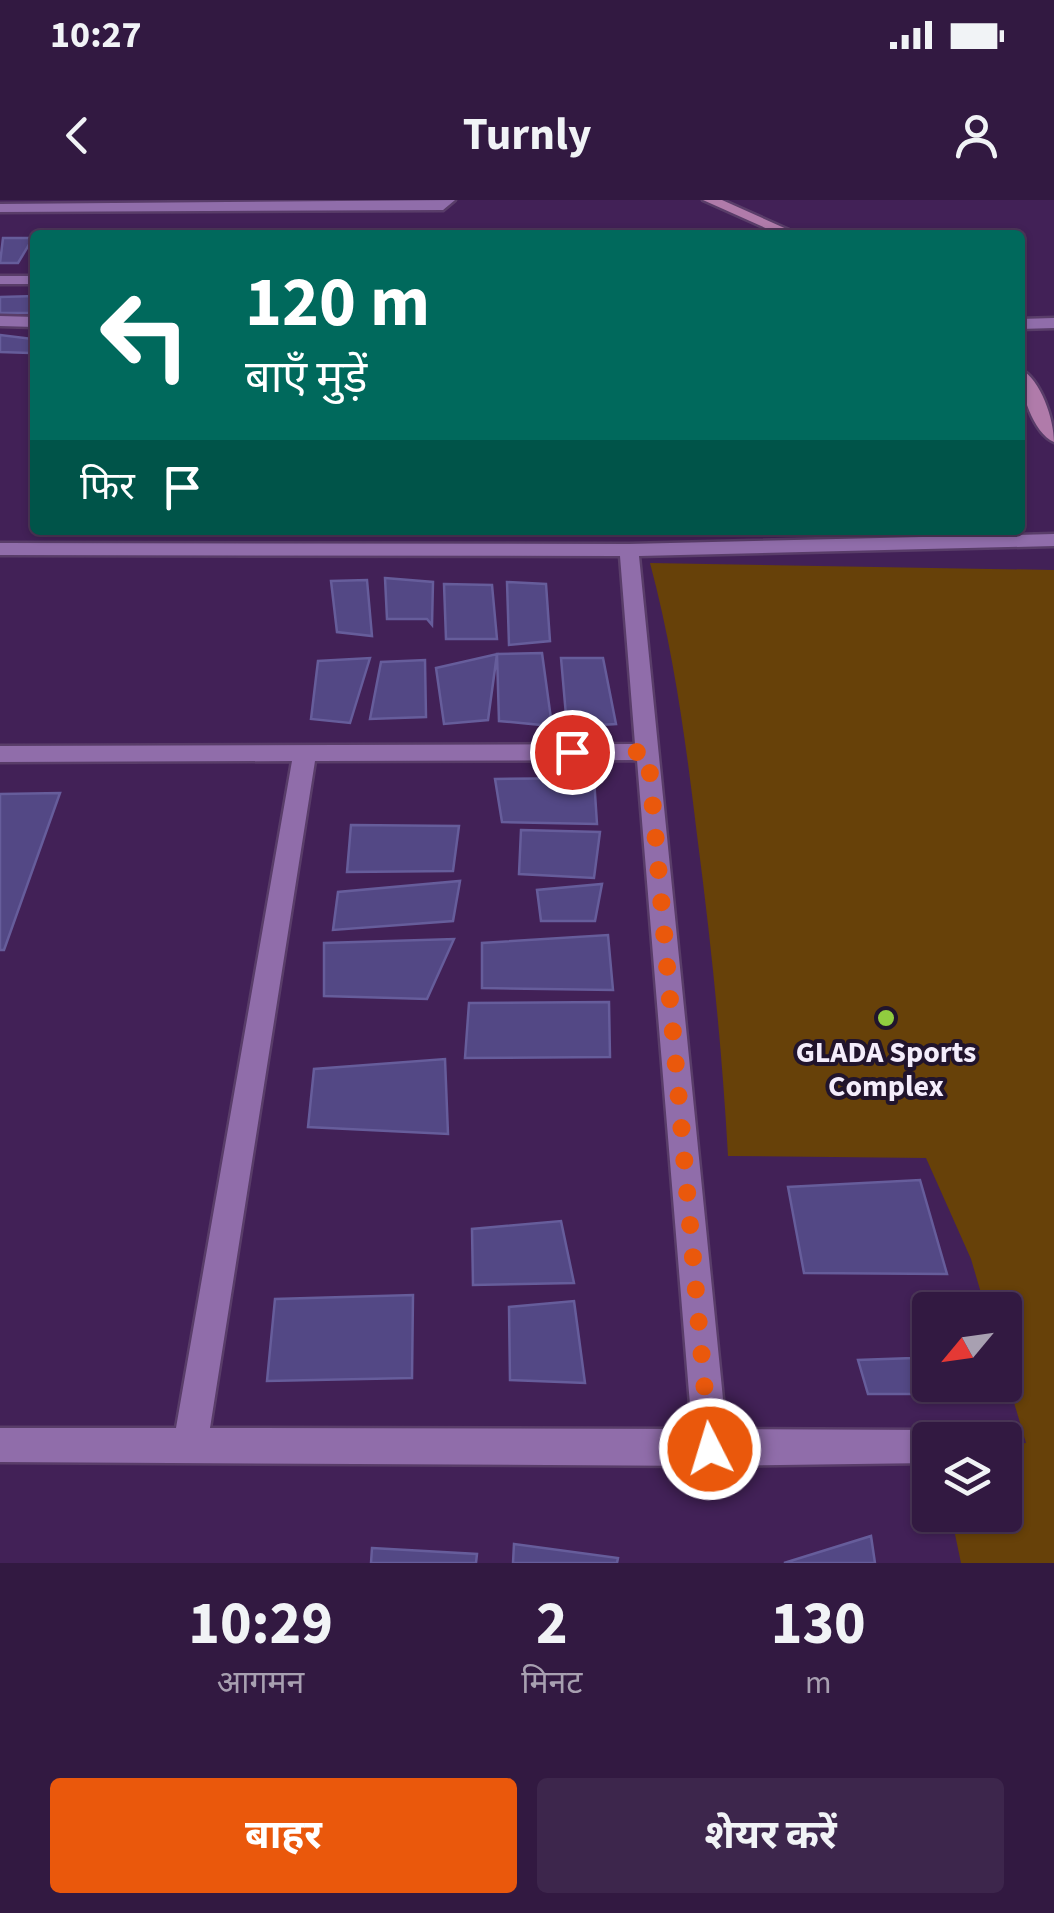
<!DOCTYPE html>
<html lang="hi">
<meta charset="utf-8">
<style>
:root{--surface:#321941;--page:#3d264c;--text:#f1f3f6;--muted:#a8a0b1;--line:#4d385a;--accent:#ea580c}
body{margin:0;font-family:"Source Sans 3","Noto Sans Devanagari",sans-serif;background:var(--page);color:var(--text);height:100vh;display:flex;flex-direction:column;font-size:38px;white-space:nowrap}
*{box-sizing:border-box;margin:0}
p{font-size:32px;color:var(--muted)}
.icon{flex:none;width:55px;height:55px;fill:none;stroke:currentColor;stroke-width:2;stroke-linecap:round;stroke-linejoin:round}
.map{position:relative;height:1363px;overflow:hidden}
.details{display:flex;flex-direction:column;background:var(--surface);flex:1}
.details>*{flex:none}
.hud{position:absolute;left:30px;top:30px;width:995px;height:305px;border-radius:10px;box-shadow:0 2px 8px #0004,0 0 0 2px var(--line);background:#00695c;color:#fff;overflow:hidden}
.needle{width:65px;rotate:241deg}
.buttons{position:absolute;left:912px;top:1092px;display:grid;gap:20px}
.buttons a{display:grid;place-items:center;width:110px;height:110px;border-radius:10px;background:var(--surface);box-shadow:0 2px 8px #0004,0 0 0 2px var(--line);font-size:50px}
.pin{position:absolute;display:grid;place-items:center;width:85px;height:85px;color:#fff;margin:-42px;border:5px solid #fff;border-radius:50%;box-shadow:0 2px 10px #0007}
.me{position:absolute;width:110px;margin:-55px;rotate:355deg;stroke-linejoin:round;filter:drop-shadow(0 0 8px #0008)}
.turn{display:flex;align-items:center;gap:35px;height:210px;padding:0 50px;font-size:45px}
.turn .icon{width:130px;height:130px;stroke-width:2.5}
.turn b{display:block;font-size:70px;line-height:85px}
.then{display:flex;align-items:center;height:95px;padding:0 50px;background:#0003;gap:20px;font-size:38px}
.eta{display:flex;justify-content:space-evenly;align-items:center;height:170px;text-align:center}
.eta b{font-size:60px;font-weight:700;line-height:70px}
.action{display:flex;gap:20px;margin-top:auto;padding:20px 50px}
.action a{flex:1;height:115px;border-radius:10px;background:var(--accent);color:#fff;font-size:40px;font-weight:700;line-height:115px;text-align:center}
.action a+a{background:var(--page);color:var(--text)}
.status{display:flex;justify-content:space-between;align-items:center;height:70px;padding:0 50px;background:var(--surface);direction:ltr}
.status svg{height:28px;fill:currentColor}
header{display:flex;justify-content:space-between;align-items:center;height:130px;padding:0 50px;background:var(--surface);font-size:45px;font-weight:700}
.map>svg:first-child{display:block}
</style>
<div class="status"><b>10:27</b><svg viewBox="0 0 49 12"><path d="M0 12V9h3v3zM5 12V6h3v6zM10 12V3h3v9zM15 12V0h3v12zM26 1h20v11H26zM47 4h2v5h-2z"/></svg></div>
<header><svg class="icon" aria-label="back" viewBox="0 0 24 24"><path d="M15 5l-7 7 7 7"/></svg>Turnly<svg class="icon" aria-label="person" viewBox="0 0 24 24"><circle cx="12" cy="8" r="4"/><path d="M4 21q1-7 8-7t8 7"/></svg></header>
<div class="map">
<svg width="1054" height="1363" viewBox="0 0 1054 1363">
<rect width="100%" height="100%" fill="#422157"/>
<path fill="#674109" d="M 650,363 L 1054,370 L 1054,1363 L 961,1363 L 951,1315 L 1005,1315 L 1005,1245 L 1026,1243 L 1005,1172 L 1005,1110 L 986,1110 L 971,1059 L 926,958 L 728,956 C 722,848 711,742 697,635 C 686,543 674,453 650,363 Z"/>
<path fill="#534885" stroke="#665d9b" stroke-width="2.5" d="M 3,38 L 33,38 L 18,63 L 0,63 Z
M 35,96 L 35,113 L 0,113 L 0,97 Z
M 0,135 L 33,139 L 30,153 L 0,152 Z
M 385,378 L 433,382 L 432,425 L 427,419 L 387,419 Z
M 367,380 L 372,436 L 337,432 L 331,381 Z
M 507,382 L 546,384 L 550,441 L 509,445 Z
M 444,384 L 492,385 L 497,439 L 446,439 Z
M 542,453 L 552,526 L 499,521 L 497,454 Z
M 497,454 L 488,520 L 444,524 L 436,468 Z
M 370,458 L 350,523 L 311,519 L 318,461 Z
M 561,458 L 603,458 L 616,524 L 567,527 Z
M 425,460 L 426,517 L 370,519 L 381,462 Z
M 594,578 L 597,624 L 502,622 L 495,579 Z
M 60,593 L 4,750 L 0,750 L 0,594 Z
M 351,625 L 459,626 L 453,671 L 347,672 Z
M 521,630 L 600,632 L 594,678 L 519,674 Z
M 460,681 L 453,721 L 333,730 L 338,692 Z
M 602,684 L 595,721 L 541,721 L 537,690 Z
M 608,735 L 613,790 L 482,788 L 482,743 Z
M 454,739 L 427,799 L 324,796 L 324,743 Z
M 609,802 L 610,857 L 465,858 L 469,803 Z
M 445,859 L 448,934 L 308,927 L 314,869 Z
M 920,980 L 947,1074 L 804,1073 L 788,987 Z
M 561,1021 L 574,1083 L 473,1085 L 472,1029 Z
M 413,1095 L 412,1178 L 267,1181 L 275,1099 Z
M 574,1101 L 585,1183 L 510,1180 L 509,1107 Z
M 930,1133 L 930,1185 L 969,1185 L 971,1194 L 868,1194 L 858,1160 L 913,1158 L 915,1137 Z
M 871,1336 L 875,1363 L 784,1363 Z
M 514,1344 L 618,1358 L 617,1363 L 513,1363 Z
M 372,1348 L 477,1354 L 476,1363 L 371,1363 Z"/>
<g fill="none" stroke-linecap="round" stroke-linejoin="round">
<g stroke="#593d69" stroke-width="5">
<path id="street" d="M 455,0 L 443,10 L 0,12 L 0,4 Z
M 0,76 L 35,76 L 35,84 L 0,84 Z
M 0,116 L 35,117 L 35,127 L 0,126 Z
M 1054,118 L 1054,128 L 1020,129 L 1020,119 Z
M 1054,334 L 1054,346 L 639,356 L 726,1229 L 927,1230 L 941,1240 L 930,1240 L 930,1263 L 711,1266 L 0,1262 L 0,1228 L 176,1228 L 292,561 L 0,562 L 0,546 L 635,544 L 620,356 L 0,355 L 0,343 L 629,344 ZM 637,560 L 692,1229 L 210,1228 L 315,561 Z"/>
</g>
<g stroke="#593d69" stroke-width="5">
<path id="secondary" d="M 703,0 L 722,0 L 800,35 L 781,35 Z
M 1020,169 C 1041,179 1054,220 1054,242 C 1033,233 1020,191 1020,169 Z"/>
</g>
<use href="#street" fill="#906daa" fill-rule="evenodd"/>
<use href="#secondary" fill="#b07baa" fill-rule="evenodd"/>
</g>
<g fill="none" stroke-linecap="round" stroke-linejoin="round">
<path stroke="#ea580c" stroke-width="18" stroke-dasharray="0 32.4" d="M 572,552 L 648,552 L 710,1249"/>
</g>
<circle fill="#91cd3f" stroke="#21142c" stroke-width="4" cx="886" cy="818" r="10"/>
<g text-anchor="middle" dominant-baseline="central" stroke-width="8" stroke-linejoin="round" paint-order="stroke">
<g font-size="30" font-weight="bold" fill="#f4edfb" stroke="#21142c">
<text x="886" y="852">GLADA Sports<tspan x="886" dy="34">Complex</tspan></text>
</g>
</g>
</svg>
<div class="buttons">
<a><svg class="needle" viewBox="-14 -14 28 28"><path d="M0-13l5 13h-10z" fill="#e53935"/><path d="M0 13l5-13h-10z" fill="#a8a0b1"/></svg></a>
<a><svg class="icon" aria-label="layers" viewBox="0 0 24 24"><path d="M12 4l9 5-9 5-9-5zM3 14l9 5 9-5"/></svg></a>
</div>
<div class="pin" style="left:572px;top:552px;background:#d93025"><svg class="icon" aria-label="arrive" viewBox="0 0 24 24"><path d="M6 21V4h12l-3 4 3 4H6"/></svg></div>
<svg class="me" style="left:710px;top:1249px" viewBox="-20 -20 40 40"><circle r="17" fill="#ea580c" stroke="#fff" stroke-width="3"/><path d="M0-11L8 9 0 5-8 9z" fill="#fff"/></svg>
<div class="hud">
<div class="turn"><svg class="icon" aria-label="left" viewBox="0 0 24 24"><path d="M17 20v-9H6M10 6l-5 5 5 5"/></svg><div><b>120 m</b>बाएँ मुड़ें</div></div>
<div class="then">फिर<svg class="icon" aria-label="arrive" viewBox="0 0 24 24"><path d="M6 21V4h12l-3 4 3 4H6"/></svg></div>
</div>
</div>
<section class="details">
<div class="eta">
<div><b>10:29</b><p>आगमन</p></div>
<div><b>2</b><p>मिनट</p></div>
<div><b>130</b><p>m</p></div>
</div>
<div class="action"><a>बाहर</a><a>शेयर करें</a></div>
</section>
